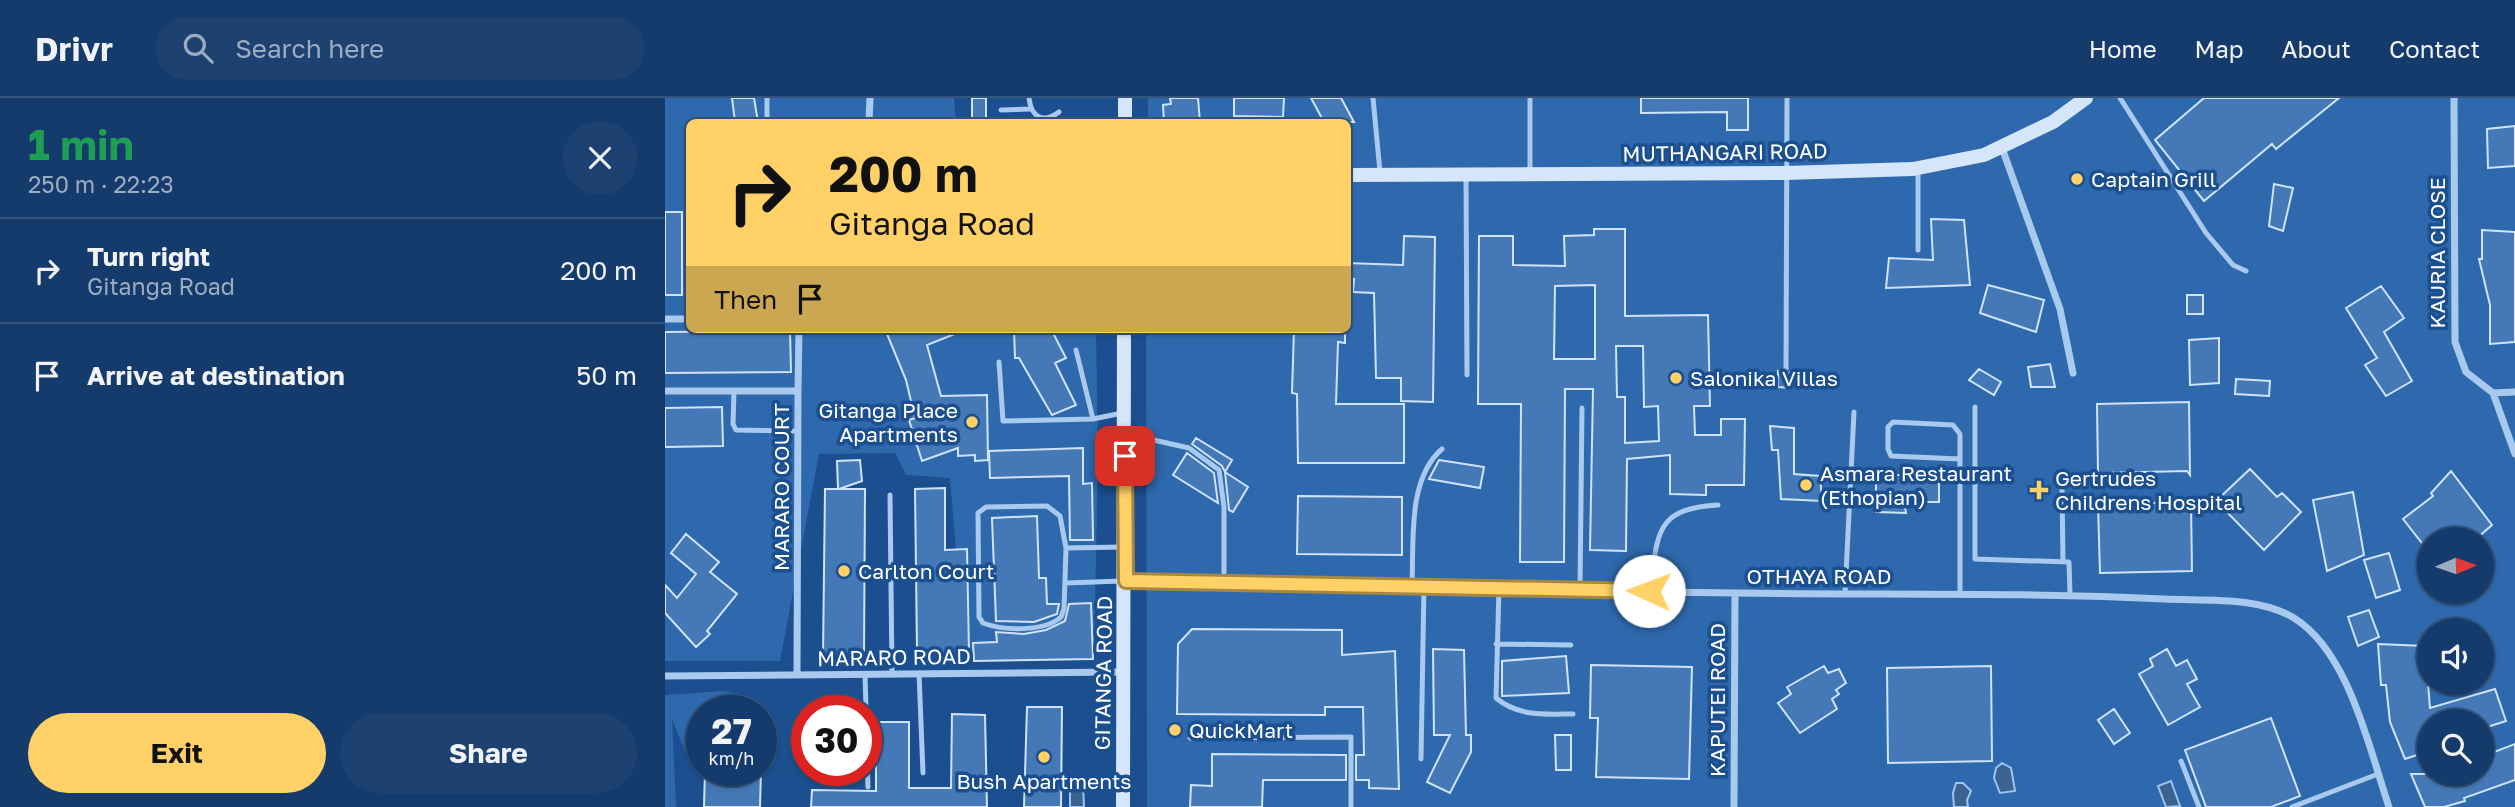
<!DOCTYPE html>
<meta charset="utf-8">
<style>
:root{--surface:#143b6b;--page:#1d4271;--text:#f1f3f6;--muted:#9dadc1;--line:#33557e;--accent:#ffd166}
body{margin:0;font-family:"Golos Text",sans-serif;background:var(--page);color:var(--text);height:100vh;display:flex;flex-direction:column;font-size:26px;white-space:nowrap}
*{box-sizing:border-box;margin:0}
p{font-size:23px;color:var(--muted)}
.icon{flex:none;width:38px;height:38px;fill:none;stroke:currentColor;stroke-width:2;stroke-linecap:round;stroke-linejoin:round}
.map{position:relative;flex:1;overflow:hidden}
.drawer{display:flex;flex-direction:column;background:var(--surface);width:665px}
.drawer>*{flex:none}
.banner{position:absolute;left:21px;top:21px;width:665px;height:214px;border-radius:10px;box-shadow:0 2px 5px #0004,0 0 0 2px var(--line);background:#ffd166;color:#111;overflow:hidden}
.needle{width:46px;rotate:88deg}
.controls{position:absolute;left:1752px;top:429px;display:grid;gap:14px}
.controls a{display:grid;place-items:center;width:77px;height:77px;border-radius:50%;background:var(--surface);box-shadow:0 2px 5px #0004,0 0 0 2px var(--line);font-size:35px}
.speed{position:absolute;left:21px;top:597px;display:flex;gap:14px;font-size:35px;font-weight:700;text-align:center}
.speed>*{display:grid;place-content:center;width:91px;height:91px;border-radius:50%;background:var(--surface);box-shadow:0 2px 5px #0004,0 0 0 2px var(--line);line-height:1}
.speed small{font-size:18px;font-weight:400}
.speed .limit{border:10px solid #d22;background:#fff;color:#111}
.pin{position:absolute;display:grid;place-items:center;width:60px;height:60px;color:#fff;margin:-30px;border-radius:14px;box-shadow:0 4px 10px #0006}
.me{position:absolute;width:77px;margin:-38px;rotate:272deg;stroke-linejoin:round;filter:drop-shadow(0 0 5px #0008)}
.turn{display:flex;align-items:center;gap:24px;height:147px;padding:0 28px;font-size:32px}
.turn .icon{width:91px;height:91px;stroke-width:2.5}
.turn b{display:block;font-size:49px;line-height:60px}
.then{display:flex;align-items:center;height:66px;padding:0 28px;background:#0003;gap:14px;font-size:26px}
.round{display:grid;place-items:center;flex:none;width:74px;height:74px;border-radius:37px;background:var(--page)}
.head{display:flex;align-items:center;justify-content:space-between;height:119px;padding:0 28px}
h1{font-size:42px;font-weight:700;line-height:52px;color:#1e9e55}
.primary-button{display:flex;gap:14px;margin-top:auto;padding:14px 28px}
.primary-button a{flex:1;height:80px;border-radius:42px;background:var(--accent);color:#111;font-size:28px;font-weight:700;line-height:80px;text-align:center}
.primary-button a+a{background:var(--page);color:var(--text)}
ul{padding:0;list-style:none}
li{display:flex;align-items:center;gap:21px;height:105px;padding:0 28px;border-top:2px solid var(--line)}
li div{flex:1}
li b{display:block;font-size:26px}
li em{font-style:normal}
header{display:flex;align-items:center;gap:42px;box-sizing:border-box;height:98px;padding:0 35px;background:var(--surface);border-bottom:2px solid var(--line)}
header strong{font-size:33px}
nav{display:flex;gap:38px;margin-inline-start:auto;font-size:24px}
.search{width:490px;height:63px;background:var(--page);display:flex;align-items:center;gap:18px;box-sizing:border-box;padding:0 24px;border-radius:38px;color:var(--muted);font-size:26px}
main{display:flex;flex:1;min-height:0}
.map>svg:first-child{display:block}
</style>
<header>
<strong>Drivr</strong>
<div class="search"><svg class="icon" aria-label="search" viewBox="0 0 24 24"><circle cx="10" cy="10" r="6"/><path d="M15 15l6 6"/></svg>Search here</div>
<nav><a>Home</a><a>Map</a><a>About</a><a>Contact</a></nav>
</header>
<main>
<section class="drawer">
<div class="head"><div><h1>1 min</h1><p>250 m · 22:23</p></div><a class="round"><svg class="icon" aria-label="close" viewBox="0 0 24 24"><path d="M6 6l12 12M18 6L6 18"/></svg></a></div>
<ul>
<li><svg class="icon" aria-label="right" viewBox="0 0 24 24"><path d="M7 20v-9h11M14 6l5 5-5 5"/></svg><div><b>Turn right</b><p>Gitanga Road</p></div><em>200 m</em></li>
<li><svg class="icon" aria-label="arrive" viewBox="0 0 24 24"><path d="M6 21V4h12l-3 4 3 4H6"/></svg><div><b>Arrive at destination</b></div><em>50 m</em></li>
</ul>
<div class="primary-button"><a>Exit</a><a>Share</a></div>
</section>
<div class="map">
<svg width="1850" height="709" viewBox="0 0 1850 709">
<rect width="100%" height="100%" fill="#1b4f8f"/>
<path fill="#2e69ad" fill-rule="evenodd" d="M 0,0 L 289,0 L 291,24 L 24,24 L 24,231 L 431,231 L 433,358 L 429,558 L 300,562 L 285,380 L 241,377 L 230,355 L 154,356 L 115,563 L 0,563 Z
M 483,0 L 1850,0 L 1850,709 L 482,709 L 481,231 L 682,231 L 682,24 L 483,24 ZM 1764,441 L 1816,441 L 1816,494 L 1764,494 ZM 1764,532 L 1816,532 L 1816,584 L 1764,584 ZM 1764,623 L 1816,623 L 1816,676 L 1764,676 Z
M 59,593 L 73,596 L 62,612 L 37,612 L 37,616 L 29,619 L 36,653 L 25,665 L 7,621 L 11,709 L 0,709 L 0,597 Z"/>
<path fill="#3c6290" stroke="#9cc4f0" stroke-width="2" d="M 1337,665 L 1346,670 L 1350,693 L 1335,695 L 1329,680 L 1331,670 Z
M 1506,683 L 1515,708 L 1501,709 L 1493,688 Z
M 1291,685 L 1298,685 L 1306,693 L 1302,702 L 1303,709 L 1289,709 L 1288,695 Z
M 418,686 L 419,709 L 405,709 L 405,687 Z"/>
<path fill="#4478b7" stroke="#cfe3fa" stroke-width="2" fill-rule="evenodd" d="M 67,0 L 89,0 L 93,24 L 70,24 Z
M 307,0 L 321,0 L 321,24 L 307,24 Z
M 505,0 L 533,0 L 535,24 L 499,24 L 498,7 L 506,6 Z
M 569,0 L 619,0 L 618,19 L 569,18 Z
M 646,0 L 676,0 L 689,24 L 659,24 Z
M 976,0 L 1083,0 L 1083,32 L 1062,32 L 1062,14 L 976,15 Z
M 1539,0 L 1674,0 L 1611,51 L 1607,46 L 1539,103 L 1490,42 Z
M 1850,28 L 1850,68 L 1823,70 L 1822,31 Z
M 1609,86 L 1628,90 L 1618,133 L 1604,128 Z
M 0,114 L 17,114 L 17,197 L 0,197 Z
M 1266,121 L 1299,122 L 1305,187 L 1221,190 L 1224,160 L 1268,162 Z
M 929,131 L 960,131 L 960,218 L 1043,217 L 1045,308 L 1029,308 L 1030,337 L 1056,337 L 1056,321 L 1080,321 L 1079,387 L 1041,387 L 1041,397 L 1005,396 L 1005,357 L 962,361 L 961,453 L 925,452 L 928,291 L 900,291 L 899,464 L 855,464 L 856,306 L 813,306 L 814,138 L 848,138 L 848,167 L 900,168 L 899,138 L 929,137 ZM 930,187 L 930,261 L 889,261 L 890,188 ZM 951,248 L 978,248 L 979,309 L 993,308 L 994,343 L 960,345 L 960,299 L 952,299 Z
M 1817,132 L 1850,134 L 1850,244 L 1825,246 L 1825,207 L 1814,161 L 1817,161 Z
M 739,138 L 770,139 L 768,304 L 736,303 L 736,280 L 711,280 L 709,195 L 688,194 L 689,181 L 682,181 L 682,165 L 738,167 Z
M 1323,187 L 1379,202 L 1371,234 L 1315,215 Z
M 1716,188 L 1739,220 L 1719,234 L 1747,283 L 1721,298 L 1700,267 L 1712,260 L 1681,210 Z
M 1522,197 L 1538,197 L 1538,216 L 1522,216 Z
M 220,231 L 302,231 L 262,247 L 276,298 L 322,297 L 323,362 L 310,363 L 310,357 L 293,358 L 293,350 L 257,363 L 244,322 L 250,320 L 241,282 Z
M 349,231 L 386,231 L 401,260 L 390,265 L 411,307 L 387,317 L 354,260 L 350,260 Z
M 629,231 L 680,231 L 680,245 L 673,244 L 671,306 L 739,306 L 739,365 L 633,365 L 632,296 L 627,295 Z
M 125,233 L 126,274 L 0,275 L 0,234 Z
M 1554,240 L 1554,285 L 1525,287 L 1524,242 Z
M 1385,266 L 1390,289 L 1366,289 L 1363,269 Z
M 1314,271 L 1336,284 L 1329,297 L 1304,282 Z
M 1113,273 L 1122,276 L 1127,273 L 1126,290 L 1113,289 Z
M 1571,281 L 1605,283 L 1604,298 L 1570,296 Z
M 1524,304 L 1525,377 L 1522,373 L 1433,375 L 1432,306 Z
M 57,309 L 58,348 L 0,349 L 0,310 Z
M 1105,328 L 1129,330 L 1129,376 L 1155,378 L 1157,403 L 1116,401 L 1113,352 L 1107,352 Z
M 531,340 L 567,362 L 560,374 L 557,368 L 527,346 Z
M 418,350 L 418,386 L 427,385 L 428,442 L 405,442 L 404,378 L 325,380 L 324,353 Z
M 522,355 L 549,375 L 553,405 L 508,377 Z
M 195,362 L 197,383 L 174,391 L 200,391 L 199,559 L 158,558 L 160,391 L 173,391 L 172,363 Z
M 774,362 L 819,369 L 815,390 L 764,381 Z
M 1585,371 L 1612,399 L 1617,395 L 1636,414 L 1599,452 L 1551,403 Z
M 1786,373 L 1827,427 L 1811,441 L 1764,441 L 1764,454 L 1738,421 L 1768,398 L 1766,395 Z
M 560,374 L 583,389 L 568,414 L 564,412 Z
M 1211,377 L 1274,377 L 1274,404 L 1239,404 L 1241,415 L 1211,414 Z
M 280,390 L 280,452 L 302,451 L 304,554 L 252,554 L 250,391 Z
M 1688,394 L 1699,457 L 1662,473 L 1648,402 Z
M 633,398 L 737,399 L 737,457 L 632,456 Z
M 1526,404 L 1527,473 L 1435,475 L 1433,406 Z
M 372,418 L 374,480 L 381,480 L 382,506 L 394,506 L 392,516 L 369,524 L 331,523 L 327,420 Z
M 21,436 L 54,464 L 45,474 L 72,496 L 42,533 L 45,536 L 31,549 L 0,515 L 0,487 L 12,500 L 31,476 L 6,455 Z
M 1724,455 L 1735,492 L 1711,500 L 1699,462 Z
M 426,505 L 428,561 L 309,563 L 308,545 L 332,544 L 331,534 L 359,536 L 381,532 L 400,523 L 404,506 Z
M 1704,512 L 1714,539 L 1693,548 L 1683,519 Z
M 527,531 L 677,532 L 677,557 L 730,553 L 734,691 L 704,690 L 704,682 L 691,682 L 691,657 L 699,657 L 698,609 L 660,609 L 660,617 L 512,616 L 513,546 Z
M 1713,546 L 1760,548 L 1765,610 L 1830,591 L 1841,623 L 1816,631 L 1816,623 L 1764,623 L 1764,653 L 1740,661 L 1725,624 L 1721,587 L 1716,587 Z
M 768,551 L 799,552 L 801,637 L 806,637 L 806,654 L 785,695 L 762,684 L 785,637 L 769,637 Z
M 1502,551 L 1511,568 L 1522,562 L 1532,581 L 1522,586 L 1535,609 L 1503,627 L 1474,576 L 1488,568 L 1485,561 Z
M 901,558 L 904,595 L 837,598 L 837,563 Z
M 926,567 L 1027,569 L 1024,681 L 931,679 L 933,620 L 925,620 Z
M 1159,568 L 1163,575 L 1174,571 L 1181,585 L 1171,592 L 1174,596 L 1167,601 L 1172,611 L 1135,635 L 1113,605 L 1126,596 L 1122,589 Z
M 1326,568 L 1327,663 L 1223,665 L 1222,570 Z
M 362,609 L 397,609 L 396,709 L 359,709 Z
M 1449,611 L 1465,635 L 1449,646 L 1433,622 Z
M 287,616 L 320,617 L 322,709 L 146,709 L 147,692 L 211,693 L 211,624 L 244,624 L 244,690 L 286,690 Z
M 1606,620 L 1635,698 L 1606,709 L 1541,709 L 1520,652 Z
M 890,637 L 906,637 L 906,672 L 891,672 Z
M 1850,646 L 1850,682 L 1799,700 L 1800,703 L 1779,709 L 1760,709 L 1746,676 L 1816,676 L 1816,659 Z
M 547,656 L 681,657 L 681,682 L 598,682 L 597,709 L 525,709 L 526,687 L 547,688 Z
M 40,672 L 96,672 L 95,709 L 39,709 Z"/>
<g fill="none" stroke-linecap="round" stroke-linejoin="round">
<path stroke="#a9c9ee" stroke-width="5" d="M 364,0 C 366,19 378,26 394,14
M 708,0 L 715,74
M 1455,0 L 1541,135 L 1568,167 L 1581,173
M 336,12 L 365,11
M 102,24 L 102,0
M 542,24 L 557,24
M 865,74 L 865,0
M 801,77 L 802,277
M 1253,152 L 1253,71
M 411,252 L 428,321
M 334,264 L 338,323 L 428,321 L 457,315
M 1121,271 L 1122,0
M 69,293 L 68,326 L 71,332 L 133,333
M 1310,309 L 1310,461 L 1404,464 L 1405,496
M 462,336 L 524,350 L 554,372 L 559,409 L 559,484
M 1295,361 L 1226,358 L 1223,351 L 1223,329 L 1228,324 L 1288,327 L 1295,336 L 1295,496
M 1397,390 L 1398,463
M 225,397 L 227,575
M 382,408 L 395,418 L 401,450 L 399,511 L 396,519 C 379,534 339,533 318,525 L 314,519 L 313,415 L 321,409 Z
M 401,450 L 457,449
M 401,485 L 457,483
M 747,487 C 749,444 742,381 777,351
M 834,489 L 831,600 C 854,619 879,616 908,616
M 915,491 L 917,310
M 984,493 C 994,436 988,411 1053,407
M 1180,496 L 1189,314
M 831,546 L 906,547
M 254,575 L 258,675
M 200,576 L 201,612
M 201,625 L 203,689
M 525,640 L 686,639 L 686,709
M 756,661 L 759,487
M 1516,663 L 1534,709
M 1627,709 L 1713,676"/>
<path stroke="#a9c9ee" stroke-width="7" d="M 1789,0 L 1790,244 L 1801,274 L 1828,295 L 1850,294
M 204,24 L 205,0
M 1337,50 L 1395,211 L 1408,275
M 0,221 L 24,221
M 0,293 L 133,293 L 132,577
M 133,293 L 134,231
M 1828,295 L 1850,356
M 461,483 C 665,486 870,494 1074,495 C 1216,497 1358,494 1499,501 C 1540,503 1593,498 1629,520 C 1684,554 1704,650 1724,709
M 0,578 L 458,574
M 1069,709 L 1070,495"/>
<path stroke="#d6e6fa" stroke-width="14" d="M 460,24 L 460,0
M 682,77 L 1121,75 L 1248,71 L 1319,57 L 1388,24 L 1421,0
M 458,709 L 459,231"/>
</g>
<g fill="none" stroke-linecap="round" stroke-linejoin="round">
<g stroke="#a68842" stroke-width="18">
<path id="route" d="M 460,358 L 461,483 L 984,493"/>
</g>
<use href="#route" stroke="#ffd166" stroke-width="12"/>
</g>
<g fill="#ffd166" stroke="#1b4f8f" stroke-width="2.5">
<circle cx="1412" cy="81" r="7"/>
<circle cx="1011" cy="280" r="7"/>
<circle cx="307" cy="324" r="7"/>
<circle cx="1141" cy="387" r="7"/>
<path d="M1370.5 381.5h7v7h7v7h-7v7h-7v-7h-7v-7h7z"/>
<circle cx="179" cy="473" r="7"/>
<circle cx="510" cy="632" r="7"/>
<circle cx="379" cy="659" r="7"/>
</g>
<g text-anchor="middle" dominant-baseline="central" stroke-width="7" stroke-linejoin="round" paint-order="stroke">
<g font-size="21" fill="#fff" stroke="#1b4f8f">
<text transform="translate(1060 54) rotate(-1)">MUTHANGARI ROAD</text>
<text transform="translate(1772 155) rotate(-90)">KAURIA CLOSE</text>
<text transform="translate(116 389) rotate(-90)">MARARO COURT</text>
<text x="1154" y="478">OTHAYA ROAD</text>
<text transform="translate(229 559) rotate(-1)">MARARO ROAD</text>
<text transform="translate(438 575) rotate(-89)">GITANGA ROAD</text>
<text transform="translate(1052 602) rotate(-90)">KAPUTEI ROAD</text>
</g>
<g font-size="21" fill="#fff" stroke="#1b4f8f" text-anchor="start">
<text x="1426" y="81">Captain Grill</text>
<text x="1025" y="280">Salonika Villas</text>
<text x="293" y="312" text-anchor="end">Gitanga Place<tspan x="293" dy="24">Apartments</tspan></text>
<text x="1155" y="375">Asmara Restaurant<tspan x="1155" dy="24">(Ethopian)</tspan></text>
<text x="1390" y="380">Gertrudes<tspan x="1390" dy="24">Childrens Hospital</tspan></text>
<text x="193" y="473">Carlton Court</text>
<text x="524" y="632">QuickMart</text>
<text x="379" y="683" text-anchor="middle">Bush Apartments</text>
</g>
</g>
</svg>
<div class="controls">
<a><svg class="needle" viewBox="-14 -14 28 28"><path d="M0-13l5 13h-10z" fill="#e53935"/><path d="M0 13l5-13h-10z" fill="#9dadc1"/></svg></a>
<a><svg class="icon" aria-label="sound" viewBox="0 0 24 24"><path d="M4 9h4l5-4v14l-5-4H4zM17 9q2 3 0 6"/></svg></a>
<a><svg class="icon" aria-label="search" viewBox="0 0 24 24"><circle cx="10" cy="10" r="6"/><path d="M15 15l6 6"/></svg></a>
</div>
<div class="speed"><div>27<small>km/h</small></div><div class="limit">30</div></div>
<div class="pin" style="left:460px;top:358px;background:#d93025"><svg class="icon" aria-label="arrive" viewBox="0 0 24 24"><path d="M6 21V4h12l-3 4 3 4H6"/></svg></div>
<svg class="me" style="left:984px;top:493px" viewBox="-20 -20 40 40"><circle r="19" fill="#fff"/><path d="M0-13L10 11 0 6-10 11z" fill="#ffd166"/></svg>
<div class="banner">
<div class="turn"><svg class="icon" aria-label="right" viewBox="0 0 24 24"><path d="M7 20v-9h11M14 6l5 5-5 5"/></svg><div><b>200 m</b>Gitanga Road</div></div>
<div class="then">Then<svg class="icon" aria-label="arrive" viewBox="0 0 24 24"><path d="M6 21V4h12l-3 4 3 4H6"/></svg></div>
</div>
</div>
</main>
